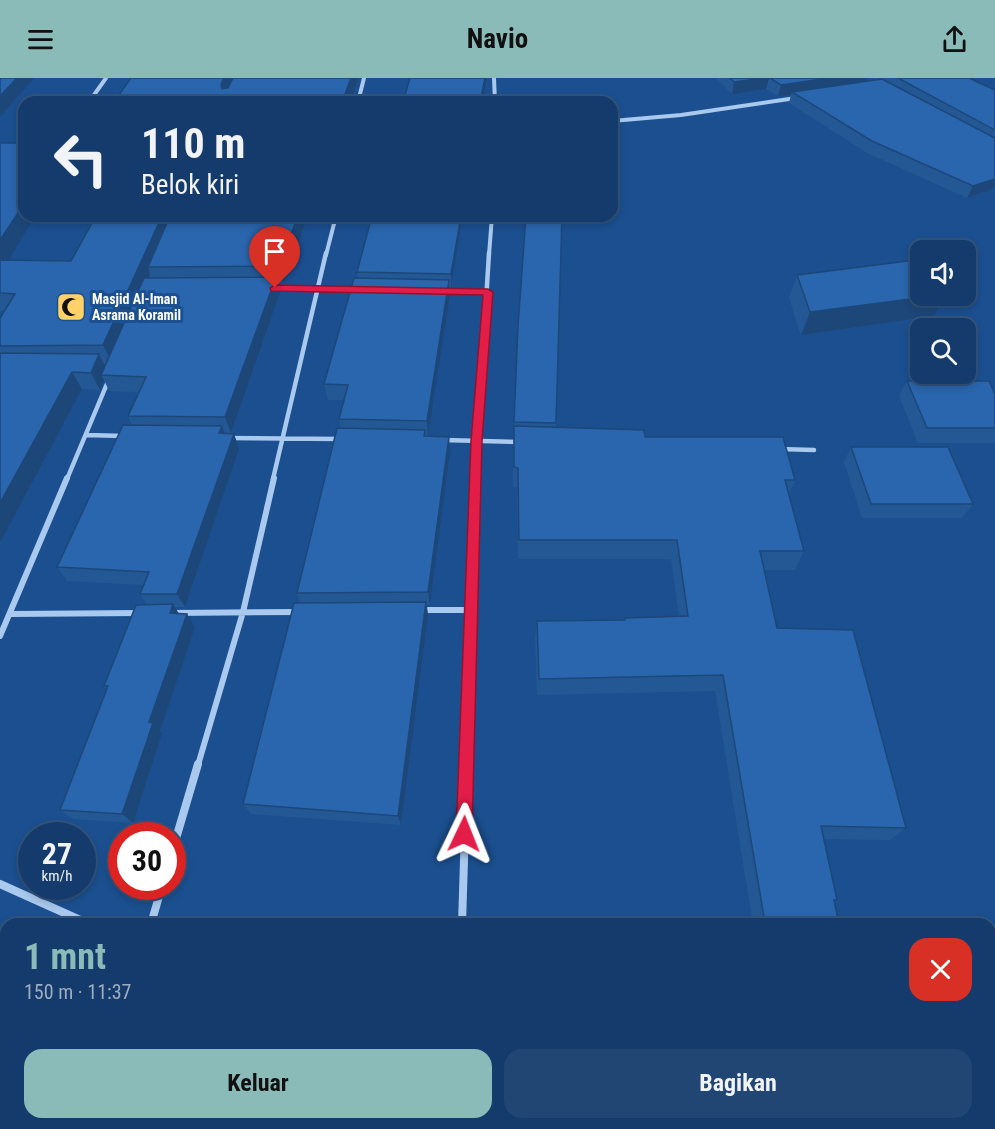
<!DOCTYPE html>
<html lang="id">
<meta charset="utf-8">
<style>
:root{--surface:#143b6b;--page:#214673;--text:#f1f3f6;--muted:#9dadc1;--line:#33557e;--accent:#8bbbb9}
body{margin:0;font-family:"Roboto Condensed",sans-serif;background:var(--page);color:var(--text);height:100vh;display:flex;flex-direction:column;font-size:22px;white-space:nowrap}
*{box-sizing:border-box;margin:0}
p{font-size:20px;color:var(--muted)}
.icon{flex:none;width:33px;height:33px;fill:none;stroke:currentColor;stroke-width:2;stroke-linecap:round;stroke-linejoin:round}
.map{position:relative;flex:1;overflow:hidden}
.panel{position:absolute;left:0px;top:840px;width:996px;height:212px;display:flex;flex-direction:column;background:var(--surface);border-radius:18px 18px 0 0;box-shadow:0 3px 9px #0003,0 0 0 2px var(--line)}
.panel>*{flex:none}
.banner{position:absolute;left:18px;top:18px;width:600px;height:126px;border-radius:18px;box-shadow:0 3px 9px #0003,0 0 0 2px var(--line);background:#143b6b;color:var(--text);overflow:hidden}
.fabs{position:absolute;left:910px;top:162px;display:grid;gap:12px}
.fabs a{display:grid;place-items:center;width:66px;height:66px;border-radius:12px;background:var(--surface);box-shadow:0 3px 9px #0003,0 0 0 2px var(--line);font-size:30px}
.speed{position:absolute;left:18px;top:744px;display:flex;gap:12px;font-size:30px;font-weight:700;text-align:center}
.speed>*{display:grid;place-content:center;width:78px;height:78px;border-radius:50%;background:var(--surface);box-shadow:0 3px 9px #0003,0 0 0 2px var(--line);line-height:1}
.speed small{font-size:15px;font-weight:400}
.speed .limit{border:9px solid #d22;background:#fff;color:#111}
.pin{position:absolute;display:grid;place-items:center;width:51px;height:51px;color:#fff;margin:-62px -26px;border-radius:50% 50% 50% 0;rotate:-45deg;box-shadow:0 0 6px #0007}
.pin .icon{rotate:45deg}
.me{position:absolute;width:66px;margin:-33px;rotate:2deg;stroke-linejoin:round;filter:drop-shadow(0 0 4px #0008)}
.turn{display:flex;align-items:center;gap:21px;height:126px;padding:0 24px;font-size:27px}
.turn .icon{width:78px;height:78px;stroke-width:2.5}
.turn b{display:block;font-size:42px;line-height:51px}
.round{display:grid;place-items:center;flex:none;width:63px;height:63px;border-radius:18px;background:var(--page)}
.overview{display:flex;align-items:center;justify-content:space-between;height:102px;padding:0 24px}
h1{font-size:36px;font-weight:700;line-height:45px;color:var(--accent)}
.primary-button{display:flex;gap:12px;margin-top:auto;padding:12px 24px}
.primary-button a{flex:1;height:69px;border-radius:18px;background:var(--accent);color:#111;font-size:24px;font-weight:700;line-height:69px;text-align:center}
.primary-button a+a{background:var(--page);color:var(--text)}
header{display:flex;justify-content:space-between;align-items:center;height:78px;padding:0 24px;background:var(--accent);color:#111;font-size:27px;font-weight:700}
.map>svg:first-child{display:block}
</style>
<header><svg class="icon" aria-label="menu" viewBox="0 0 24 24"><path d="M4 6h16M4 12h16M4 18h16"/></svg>Navio<svg class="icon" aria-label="share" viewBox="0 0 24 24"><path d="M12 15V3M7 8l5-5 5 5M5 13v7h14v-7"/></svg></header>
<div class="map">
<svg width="995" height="1051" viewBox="0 0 995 1051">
<rect width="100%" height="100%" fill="#1b4f8f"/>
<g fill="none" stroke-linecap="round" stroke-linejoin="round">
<path stroke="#a9c9ee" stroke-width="4" d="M 494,0 L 495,24
M 89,24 L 106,0
M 358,24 L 364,0
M 612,43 L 681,37 L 796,20
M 326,177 L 336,138
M 489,177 L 492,138"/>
<path stroke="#a9c9ee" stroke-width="4.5" d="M 273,210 L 356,211
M 444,213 L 488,214
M 86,357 L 124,358
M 227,360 L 340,361
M 443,362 L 520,364
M 779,371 L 814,372
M 67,401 L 109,301
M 273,401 L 326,175
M 475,401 L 489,175"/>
<path stroke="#a9c9ee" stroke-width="6" d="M 420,532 L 471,532
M 171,535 L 299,534
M 11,536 L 140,535
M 0,558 L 67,400
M 198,687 L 243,534 L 274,400
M 467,687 L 475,400"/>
<path stroke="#a9c9ee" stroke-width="8" d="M 172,774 L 198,686
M 0,806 L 89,846
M 151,846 L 162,808
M 462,846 L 467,686"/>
</g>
<path fill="#245895" d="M 716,0 L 867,0 L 867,3 L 875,2 L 872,0 L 969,0 L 995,12 L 995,110 L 967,120 L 867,75 L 789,25 L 791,17 L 778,18 L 766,11 L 732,16 Z
M 0,65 L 24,138 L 36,138 L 8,182 L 71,183 L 308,138 L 283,206 L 278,206 L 280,215 L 231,355 L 224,355 L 234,356 L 239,371 L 185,529 L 175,529 L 179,536 L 195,549 L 160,653 L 162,656 L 133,745 L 73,741 L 60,732 L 107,611 L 104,608 L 147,527 L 140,516 L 144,507 L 67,503 L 57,489 L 132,347 L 128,338 L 139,314 L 109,313 L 104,302 L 100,312 L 82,311 L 0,465 L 0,240 L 4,233 L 0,233 Z
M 463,138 L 451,209 L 449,209 L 450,218 L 428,358 L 450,374 L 430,527 L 427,527 L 428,538 L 401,747 L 251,736 L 243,726 L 300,525 L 297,515 L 341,350 L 339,341 L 344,322 L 328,322 L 324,306 L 358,200 L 357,194 Z
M 562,138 L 556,350 L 645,359 L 795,402 L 789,416 L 804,473 L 795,492 L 764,492 L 777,550 L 906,750 L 890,762 L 824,761 L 837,822 L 834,824 L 839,846 L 752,840 L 715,613 L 537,617 L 535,560 L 537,543 L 624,542 L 625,540 L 679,538 L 671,481 L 518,481 L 517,409 L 513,409 L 514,344 Z
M 797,197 L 934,238 L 801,257 L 789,220 Z
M 907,303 L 995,316 L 995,365 L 918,365 L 899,318 Z
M 851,369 L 973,426 L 962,440 L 862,440 L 844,384 Z
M 990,869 L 995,869 L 995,988 L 990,988 Z
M 648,1046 L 971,1046 L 972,1051 L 648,1051 Z"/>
<path fill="#1d4779" d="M 17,0 L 34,0 L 0,39 L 0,18 Z
M 224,0 L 236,0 L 225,22 L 221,6 Z
M 351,0 L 359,0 L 350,24 L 342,24 Z
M 485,0 L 487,0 L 483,24 L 480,24 Z
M 764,0 L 769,0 L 766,11 L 732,16 L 734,4 Z
M 829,0 L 867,0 L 866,6 L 792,14 L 791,17 L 778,18 L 781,7 Z
M 995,101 L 995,110 L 967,120 L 973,108 Z
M 24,126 L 24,138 L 36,138 L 0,195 L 0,162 Z
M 162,138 L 176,138 L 148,189 L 150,196 L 112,284 L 103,267 Z
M 298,138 L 308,138 L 283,206 L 279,188 Z
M 461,138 L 463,138 L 451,209 L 451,196 Z
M 276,199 L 280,215 L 231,355 L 225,339 Z
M 449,202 L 450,218 L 428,358 L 427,343 Z
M 934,218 L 945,218 L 934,238 L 801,257 L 810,234 Z
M 99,276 L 108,293 L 101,297 L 104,302 L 100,312 L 91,295 Z
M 72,294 L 82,311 L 0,465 L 0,425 Z
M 222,348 L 228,364 L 219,355 Z
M 234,356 L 239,371 L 185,529 L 177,516 Z
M 449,359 L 450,374 L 430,527 L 428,514 Z
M 426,524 L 428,538 L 401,747 L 398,738 Z
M 173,526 L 181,540 L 170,535 Z
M 187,536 L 195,549 L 160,653 L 162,656 L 133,745 L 122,736 L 149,644 Z
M 36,1046 L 53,1046 L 50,1051 L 33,1051 Z
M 227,1046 L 236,1046 L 235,1051 L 225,1051 Z"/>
<path fill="#2a66ad" stroke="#1d4779" stroke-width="1.5" d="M 0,0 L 17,0 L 0,18 Z
M 131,0 L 224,0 L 221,6 L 222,11 L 228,10 L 233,0 L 351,0 L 342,24 L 114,24 Z
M 410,0 L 485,0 L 480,24 L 403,24 Z
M 730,0 L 764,0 L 734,4 Z
M 770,0 L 829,0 L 781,7 Z
M 898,0 L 969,0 L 995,12 L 995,52 Z
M 882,1 L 995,60 L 995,101 L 973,108 L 872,63 L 792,14 Z
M 0,65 L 24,65 L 24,126 L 0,162 Z
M 96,138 L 162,138 L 103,267 L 0,268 L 0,240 L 15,216 L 0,215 L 0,182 L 71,183 Z
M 170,138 L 298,138 L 279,188 L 148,189 Z
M 372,138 L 461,138 L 451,196 L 357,194 Z
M 526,138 L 562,138 L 556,345 L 514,344 L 518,248 Z
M 916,182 L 921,187 L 921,218 L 934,218 L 810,234 L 797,197 Z
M 276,199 L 225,339 L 128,338 L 146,299 L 101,297 L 144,200 Z
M 354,200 L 449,202 L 427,343 L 339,341 L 348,307 L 324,306 Z
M 0,275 L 99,276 L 91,295 L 72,294 L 0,425 Z
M 907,303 L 989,303 L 995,316 L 995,350 L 927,350 Z
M 123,347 L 222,348 L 219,355 L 234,356 L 177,516 L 140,516 L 149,494 L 57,489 Z
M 514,348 L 644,352 L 645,359 L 783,359 L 795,402 L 785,402 L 804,473 L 760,473 L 777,550 L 853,552 L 906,750 L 821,748 L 837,822 L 834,822 L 839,846 L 609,846 L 608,841 L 764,839 L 723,597 L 539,601 L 537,543 L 625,542 L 625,540 L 688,538 L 677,462 L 519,462 L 518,390 L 514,389 Z
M 337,350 L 425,352 L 424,358 L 449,359 L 428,514 L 297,515 Z
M 851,369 L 948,369 L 973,426 L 871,426 Z
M 426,524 L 398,738 L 243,726 L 294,525 Z
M 173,526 L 170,535 L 187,536 L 149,644 L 153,645 L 122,736 L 60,732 L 108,608 L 104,608 L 136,527 Z
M 990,869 L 995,869 L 995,960 L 990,944 Z
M 6,918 L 6,1046 L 36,1046 L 33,1051 L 0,1051 L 0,930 Z
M 149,1046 L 227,1046 L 225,1051 L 147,1051 Z
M 655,1046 L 971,1046 L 972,1051 L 656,1051 Z"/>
<path fill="#e11d48" stroke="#92132f" stroke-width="1.5" d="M 275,207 L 488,211 L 493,214 L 482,363 L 472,756 L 470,762 L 464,764 L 458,762 L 456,756 L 471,363 L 483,217 L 271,213 L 270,210 Z"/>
<defs>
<g id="mosque-square" transform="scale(1.5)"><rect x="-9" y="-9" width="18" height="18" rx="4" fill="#ffd166" stroke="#1b4f8f"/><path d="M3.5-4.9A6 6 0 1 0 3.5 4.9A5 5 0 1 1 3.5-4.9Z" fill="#111"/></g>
</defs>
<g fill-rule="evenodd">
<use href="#mosque-square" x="71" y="229"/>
</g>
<g text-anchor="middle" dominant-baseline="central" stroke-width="6" stroke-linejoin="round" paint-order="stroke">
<g font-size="14" font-weight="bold" fill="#fff" stroke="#1b4f8f" text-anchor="start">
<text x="92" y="221">Masjid Al-Iman<tspan x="92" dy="16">Asrama Koramil</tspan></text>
</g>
</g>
</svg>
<div class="fabs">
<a><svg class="icon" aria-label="sound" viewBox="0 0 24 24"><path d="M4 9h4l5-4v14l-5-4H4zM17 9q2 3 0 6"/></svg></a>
<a><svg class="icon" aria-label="search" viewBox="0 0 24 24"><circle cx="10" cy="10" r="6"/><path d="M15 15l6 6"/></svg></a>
</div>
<div class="speed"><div>27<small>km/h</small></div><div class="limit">30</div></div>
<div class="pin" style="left:275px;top:210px;background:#d93025"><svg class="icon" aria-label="arrive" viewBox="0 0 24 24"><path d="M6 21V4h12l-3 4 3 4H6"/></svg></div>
<svg class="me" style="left:464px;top:756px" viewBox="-20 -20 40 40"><path d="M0-17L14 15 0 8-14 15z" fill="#e11d48" stroke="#fff" stroke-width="4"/></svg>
<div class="banner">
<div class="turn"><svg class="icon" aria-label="left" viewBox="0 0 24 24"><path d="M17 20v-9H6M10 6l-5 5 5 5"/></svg><div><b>110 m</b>Belok kiri</div></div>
</div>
<section class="panel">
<div class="overview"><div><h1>1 mnt</h1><p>150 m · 11:37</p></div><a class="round" style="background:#d93025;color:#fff"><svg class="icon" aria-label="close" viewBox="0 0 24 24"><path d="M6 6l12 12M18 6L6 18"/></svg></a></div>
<div class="primary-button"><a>Keluar</a><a>Bagikan</a></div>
</section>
</div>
